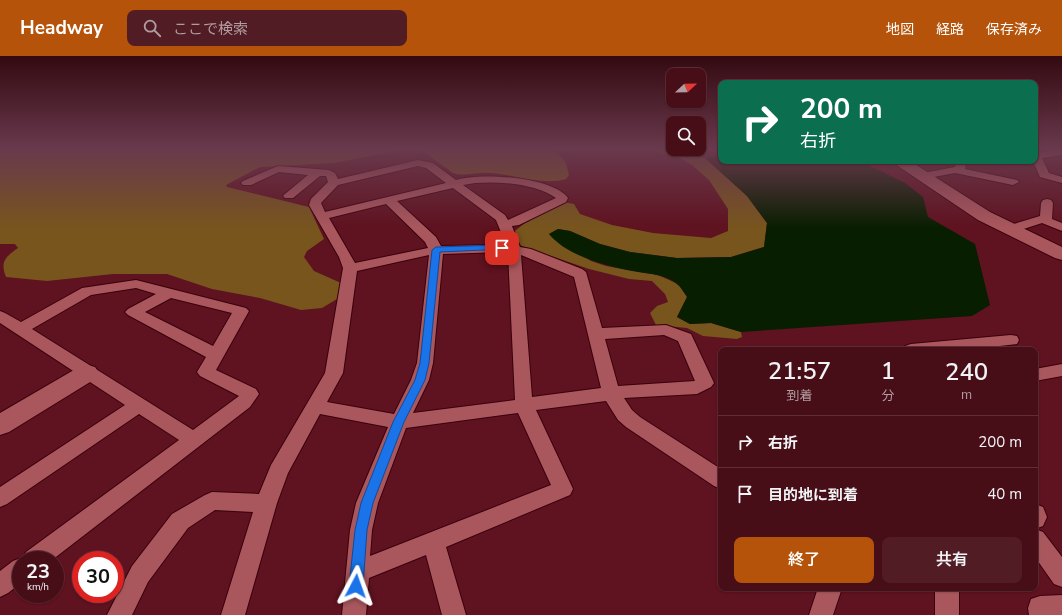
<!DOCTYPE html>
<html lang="ja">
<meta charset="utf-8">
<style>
:root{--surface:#470e17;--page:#511c24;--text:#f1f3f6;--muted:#b09ca1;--line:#5f2e36;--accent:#b45309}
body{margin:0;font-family:"Nunito Sans","Noto Sans JP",sans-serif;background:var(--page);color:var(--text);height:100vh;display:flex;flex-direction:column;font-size:15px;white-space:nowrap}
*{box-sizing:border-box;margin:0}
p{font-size:13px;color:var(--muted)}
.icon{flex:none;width:22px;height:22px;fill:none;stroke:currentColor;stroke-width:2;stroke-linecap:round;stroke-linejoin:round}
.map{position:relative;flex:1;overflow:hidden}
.details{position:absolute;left:718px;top:291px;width:320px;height:244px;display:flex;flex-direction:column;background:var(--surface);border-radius:8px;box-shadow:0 1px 3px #0004,0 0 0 1px var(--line)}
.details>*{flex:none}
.banner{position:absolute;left:718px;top:24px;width:320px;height:84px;border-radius:8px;box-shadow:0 1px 3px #0004,0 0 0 1px var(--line);background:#0b6e4f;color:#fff;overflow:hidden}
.needle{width:26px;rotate:68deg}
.buttons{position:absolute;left:666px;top:12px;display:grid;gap:8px}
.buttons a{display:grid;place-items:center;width:40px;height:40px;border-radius:8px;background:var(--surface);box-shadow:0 1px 3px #0004,0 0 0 1px var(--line);font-size:20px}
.speed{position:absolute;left:12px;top:495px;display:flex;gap:8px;font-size:20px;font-weight:700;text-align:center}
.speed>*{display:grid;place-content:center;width:52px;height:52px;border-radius:50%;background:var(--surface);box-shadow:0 1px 3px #0004,0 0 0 1px var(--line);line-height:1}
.speed small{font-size:10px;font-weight:400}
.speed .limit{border:6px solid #d22;background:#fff;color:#111}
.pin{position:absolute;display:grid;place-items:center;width:34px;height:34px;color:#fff;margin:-17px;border-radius:8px;box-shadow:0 2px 6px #0006}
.me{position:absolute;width:44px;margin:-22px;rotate:4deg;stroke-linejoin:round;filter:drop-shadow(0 0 3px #0008)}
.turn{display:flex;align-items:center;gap:14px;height:84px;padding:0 16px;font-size:18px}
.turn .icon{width:52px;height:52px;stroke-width:2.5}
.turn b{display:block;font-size:28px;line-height:34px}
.eta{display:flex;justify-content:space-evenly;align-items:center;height:68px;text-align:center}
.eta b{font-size:24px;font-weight:600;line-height:28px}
.primary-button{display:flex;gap:8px;margin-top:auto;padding:8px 16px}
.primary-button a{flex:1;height:46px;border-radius:8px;background:var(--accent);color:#fff;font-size:16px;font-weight:600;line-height:46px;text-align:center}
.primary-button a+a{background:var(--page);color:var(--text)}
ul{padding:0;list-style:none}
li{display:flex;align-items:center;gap:12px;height:52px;padding:0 16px;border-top:1px solid var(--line)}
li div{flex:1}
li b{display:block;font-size:15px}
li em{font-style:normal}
header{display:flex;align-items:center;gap:24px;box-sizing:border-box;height:56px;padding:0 20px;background:var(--accent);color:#fff}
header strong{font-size:19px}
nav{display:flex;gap:22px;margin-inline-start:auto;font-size:14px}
.search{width:280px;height:36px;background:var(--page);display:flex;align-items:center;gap:10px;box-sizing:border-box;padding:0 14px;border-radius:8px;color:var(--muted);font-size:15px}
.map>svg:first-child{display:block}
</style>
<header>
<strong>Headway</strong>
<div class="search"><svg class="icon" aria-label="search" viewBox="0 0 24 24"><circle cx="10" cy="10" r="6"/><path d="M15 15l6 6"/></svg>ここで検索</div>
<nav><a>地図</a><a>経路</a><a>保存済み</a></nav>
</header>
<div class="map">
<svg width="1062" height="559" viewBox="0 0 1062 559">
<rect width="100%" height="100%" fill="#5f121f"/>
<path fill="#77551d" d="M 0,93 L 406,93 L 334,107 L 260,111 L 226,129 L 227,131 L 309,151 L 324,183 L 307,195 L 304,201 L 314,215 L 341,227 L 343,231 L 337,243 L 322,252 L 301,254 L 260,242 L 212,233 L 167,218 L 113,218 L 47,225 L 6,221 C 0,206 5,201 18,192 L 15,188 L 0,188 Z
M 420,93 L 555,93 L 566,107 L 569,119 L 566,123 C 544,130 513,118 490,117 C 477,116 464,121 453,117 Z
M 630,93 L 681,95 L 705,102 L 747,140 L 767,167 L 764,191 L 731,201 L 677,202 L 630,196 L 600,188 L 570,175 L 558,173 L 549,178 L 591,205 L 606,210 L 658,219 L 678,228 L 687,241 L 677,261 L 690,268 L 711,267 L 741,276 L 742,281 L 737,283 L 703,280 L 687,272 L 656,269 L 650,257 L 657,250 L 668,246 L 665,238 L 652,225 L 629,223 L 589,213 L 522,190 L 515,185 L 511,178 L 525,167 L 563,146 L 574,148 L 580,158 L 612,169 L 653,177 L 711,182 L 728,175 L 728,153 L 709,124 L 692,109 L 680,102 L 656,96 Z"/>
<path fill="#081e00" d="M 721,100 L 721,105 L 860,105 L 905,127 L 923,141 L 928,161 L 975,188 L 990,249 L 972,260 L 741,276 L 711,267 L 690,268 L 677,261 L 687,241 C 684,237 682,232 678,229 C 668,219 650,218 638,216 C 609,211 568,201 549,178 L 558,173 L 570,175 L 600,188 L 630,196 L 677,202 L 731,201 L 764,191 L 767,167 L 747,140 L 705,102 Z"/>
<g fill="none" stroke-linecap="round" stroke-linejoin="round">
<g stroke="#3a010c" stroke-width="2">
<path id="street" d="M 1062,93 L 1062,99 L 1042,102 L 1049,117 L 1062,121 L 1062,127 L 1040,121 L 1033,105 L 1035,105 L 1035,97 Z
M 418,104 L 433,107 L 456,124 C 480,116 553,121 568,142 L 566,146 L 519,169 L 512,170 L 520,191 L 531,193 L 582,213 L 586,216 L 602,272 L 666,269 L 691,278 L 714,327 L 711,331 L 697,338 L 624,342 L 632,354 L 640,361 L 721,413 L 721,433 L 714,430 L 626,371 L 618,364 L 606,345 L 536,354 L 573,433 L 570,439 L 446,491 L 466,559 L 442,559 L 426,499 L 369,522 L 366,559 L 342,559 L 350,474 L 356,447 L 388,371 L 320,358 L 288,417 L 277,447 L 245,559 L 221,559 L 253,456 L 215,454 L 188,472 L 148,526 L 132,559 L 107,559 L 132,510 L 172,458 L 205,439 L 212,436 L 259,438 L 271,409 L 325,317 L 343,212 L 339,201 L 309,149 L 311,143 L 328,126 L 326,120 L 320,120 L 293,142 L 285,142 L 283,140 L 285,138 L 308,119 L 279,116 L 251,129 L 243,129 L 241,127 L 243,125 L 278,110 L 329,114 L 335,117 L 338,123 ZM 418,110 L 426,112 L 446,127 L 325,156 L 321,147 L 338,129 ZM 475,127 C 500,125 536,128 556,142 L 508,164 L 505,159 L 463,129 ZM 453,132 L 496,164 L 506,189 L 441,190 L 436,181 L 397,145 ZM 386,148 L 425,186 L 428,192 L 355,207 L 329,162 ZM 502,196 L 508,197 L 515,344 L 413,357 L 429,324 L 433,307 L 443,198 ZM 429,199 L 417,307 L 411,324 L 394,358 L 327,346 L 343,317 L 357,215 ZM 521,199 L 574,221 L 601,332 L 532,341 ZM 664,279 L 678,285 L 695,325 L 618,330 L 605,283 ZM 518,357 L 551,429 L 370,500 L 372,474 L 378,447 L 406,372 Z
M 957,105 L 965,105 L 966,107 L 965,113 L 1017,124 L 1019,126 L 1013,129 L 955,117 L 923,123 L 917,120 L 923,117 L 955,111 Z
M 1047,143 L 1051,144 L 1053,147 L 1052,163 L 1062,167 L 1062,175 L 1042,167 L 1011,177 L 1007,176 L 1005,173 L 1007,170 L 1040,160 L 1041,147 L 1043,144 Z
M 136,224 L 246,252 L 249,255 L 216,314 L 256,333 L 259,338 L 250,351 L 52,504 L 21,504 L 21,527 L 8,537 L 0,541 L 0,515 L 13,505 L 21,502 L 23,503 L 26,496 L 179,384 L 139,358 L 7,448 L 0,451 L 0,431 L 125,349 L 0,267 L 0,255 L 5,257 L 21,266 L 82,232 ZM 136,232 L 156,238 L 128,253 L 125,256 L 128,259 L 206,301 L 197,316 L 200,320 L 239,340 L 193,374 L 32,273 L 91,239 ZM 171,242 L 232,257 L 213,290 L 145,256 Z
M 1011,279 L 1017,280 L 1019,284 L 1017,288 L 965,294 L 903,294 L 905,290 L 911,288 Z
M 1062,308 L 1062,320 L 1035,325 L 1035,313 Z
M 1035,448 L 1043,451 L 1047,461 L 1043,470 L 1035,473 Z
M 1035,473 L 1043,476 L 1062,501 L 1062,531 L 1054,528 L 1035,501 Z
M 818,532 L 842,532 L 833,559 L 809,559 Z
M 935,532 L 959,532 L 959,559 L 935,559 Z
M 1062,539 L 1062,559 L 1029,559 L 1028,552 L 1031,543 L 1040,540 Z"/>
</g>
<g stroke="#3a010c" stroke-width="2">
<path id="secondary" d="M 893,105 L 910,105 L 990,156 L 1062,191 L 1062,204 L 1055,202 L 978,164 L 895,108 Z
M 87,309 L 95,311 L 99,317 L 95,323 L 9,376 L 0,379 L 0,357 L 79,311 Z"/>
</g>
<use href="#street" fill="#a9575d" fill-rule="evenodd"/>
<use href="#secondary" fill="#a9575d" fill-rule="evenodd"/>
</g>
<linearGradient id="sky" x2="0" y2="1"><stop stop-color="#340a11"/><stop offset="0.54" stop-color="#69394d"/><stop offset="1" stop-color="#69394d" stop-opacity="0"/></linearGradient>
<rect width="1062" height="172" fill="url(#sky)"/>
<path fill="#1a73e8" stroke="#114b97" d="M 502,189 L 506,192 L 505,193 L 440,196 L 429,307 L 425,324 L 404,366 L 373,447 L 367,474 L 363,530 L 361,535 L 356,537 L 351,535 L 349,530 L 355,474 L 361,447 L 393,366 L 415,324 L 420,307 L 432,194 L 436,191 Z"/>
</svg>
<div class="buttons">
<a><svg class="needle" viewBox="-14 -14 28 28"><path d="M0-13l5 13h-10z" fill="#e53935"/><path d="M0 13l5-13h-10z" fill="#b09ca1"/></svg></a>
<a><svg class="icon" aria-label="search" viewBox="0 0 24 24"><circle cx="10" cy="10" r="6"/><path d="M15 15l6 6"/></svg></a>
</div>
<div class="speed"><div>23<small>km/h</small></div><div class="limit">30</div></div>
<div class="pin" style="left:502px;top:192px;background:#d93025"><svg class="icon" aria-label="arrive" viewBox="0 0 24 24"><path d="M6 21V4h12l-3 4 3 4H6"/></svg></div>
<svg class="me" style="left:356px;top:530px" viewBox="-20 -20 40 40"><path d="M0-17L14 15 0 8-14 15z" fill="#1a73e8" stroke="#fff" stroke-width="4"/></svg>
<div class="banner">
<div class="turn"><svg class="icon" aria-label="right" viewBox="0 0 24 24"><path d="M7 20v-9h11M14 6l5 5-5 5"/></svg><div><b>200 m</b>右折</div></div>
</div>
<section class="details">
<div class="eta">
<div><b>21:57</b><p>到着</p></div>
<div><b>1</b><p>分</p></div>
<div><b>240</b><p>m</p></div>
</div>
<ul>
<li><svg class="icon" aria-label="right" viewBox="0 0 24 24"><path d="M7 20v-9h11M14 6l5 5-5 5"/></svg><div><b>右折</b></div><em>200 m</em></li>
<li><svg class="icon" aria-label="arrive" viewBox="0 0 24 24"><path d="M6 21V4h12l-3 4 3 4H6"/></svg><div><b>目的地に到着</b></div><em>40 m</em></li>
</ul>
<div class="primary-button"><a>終了</a><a>共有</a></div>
</section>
</div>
